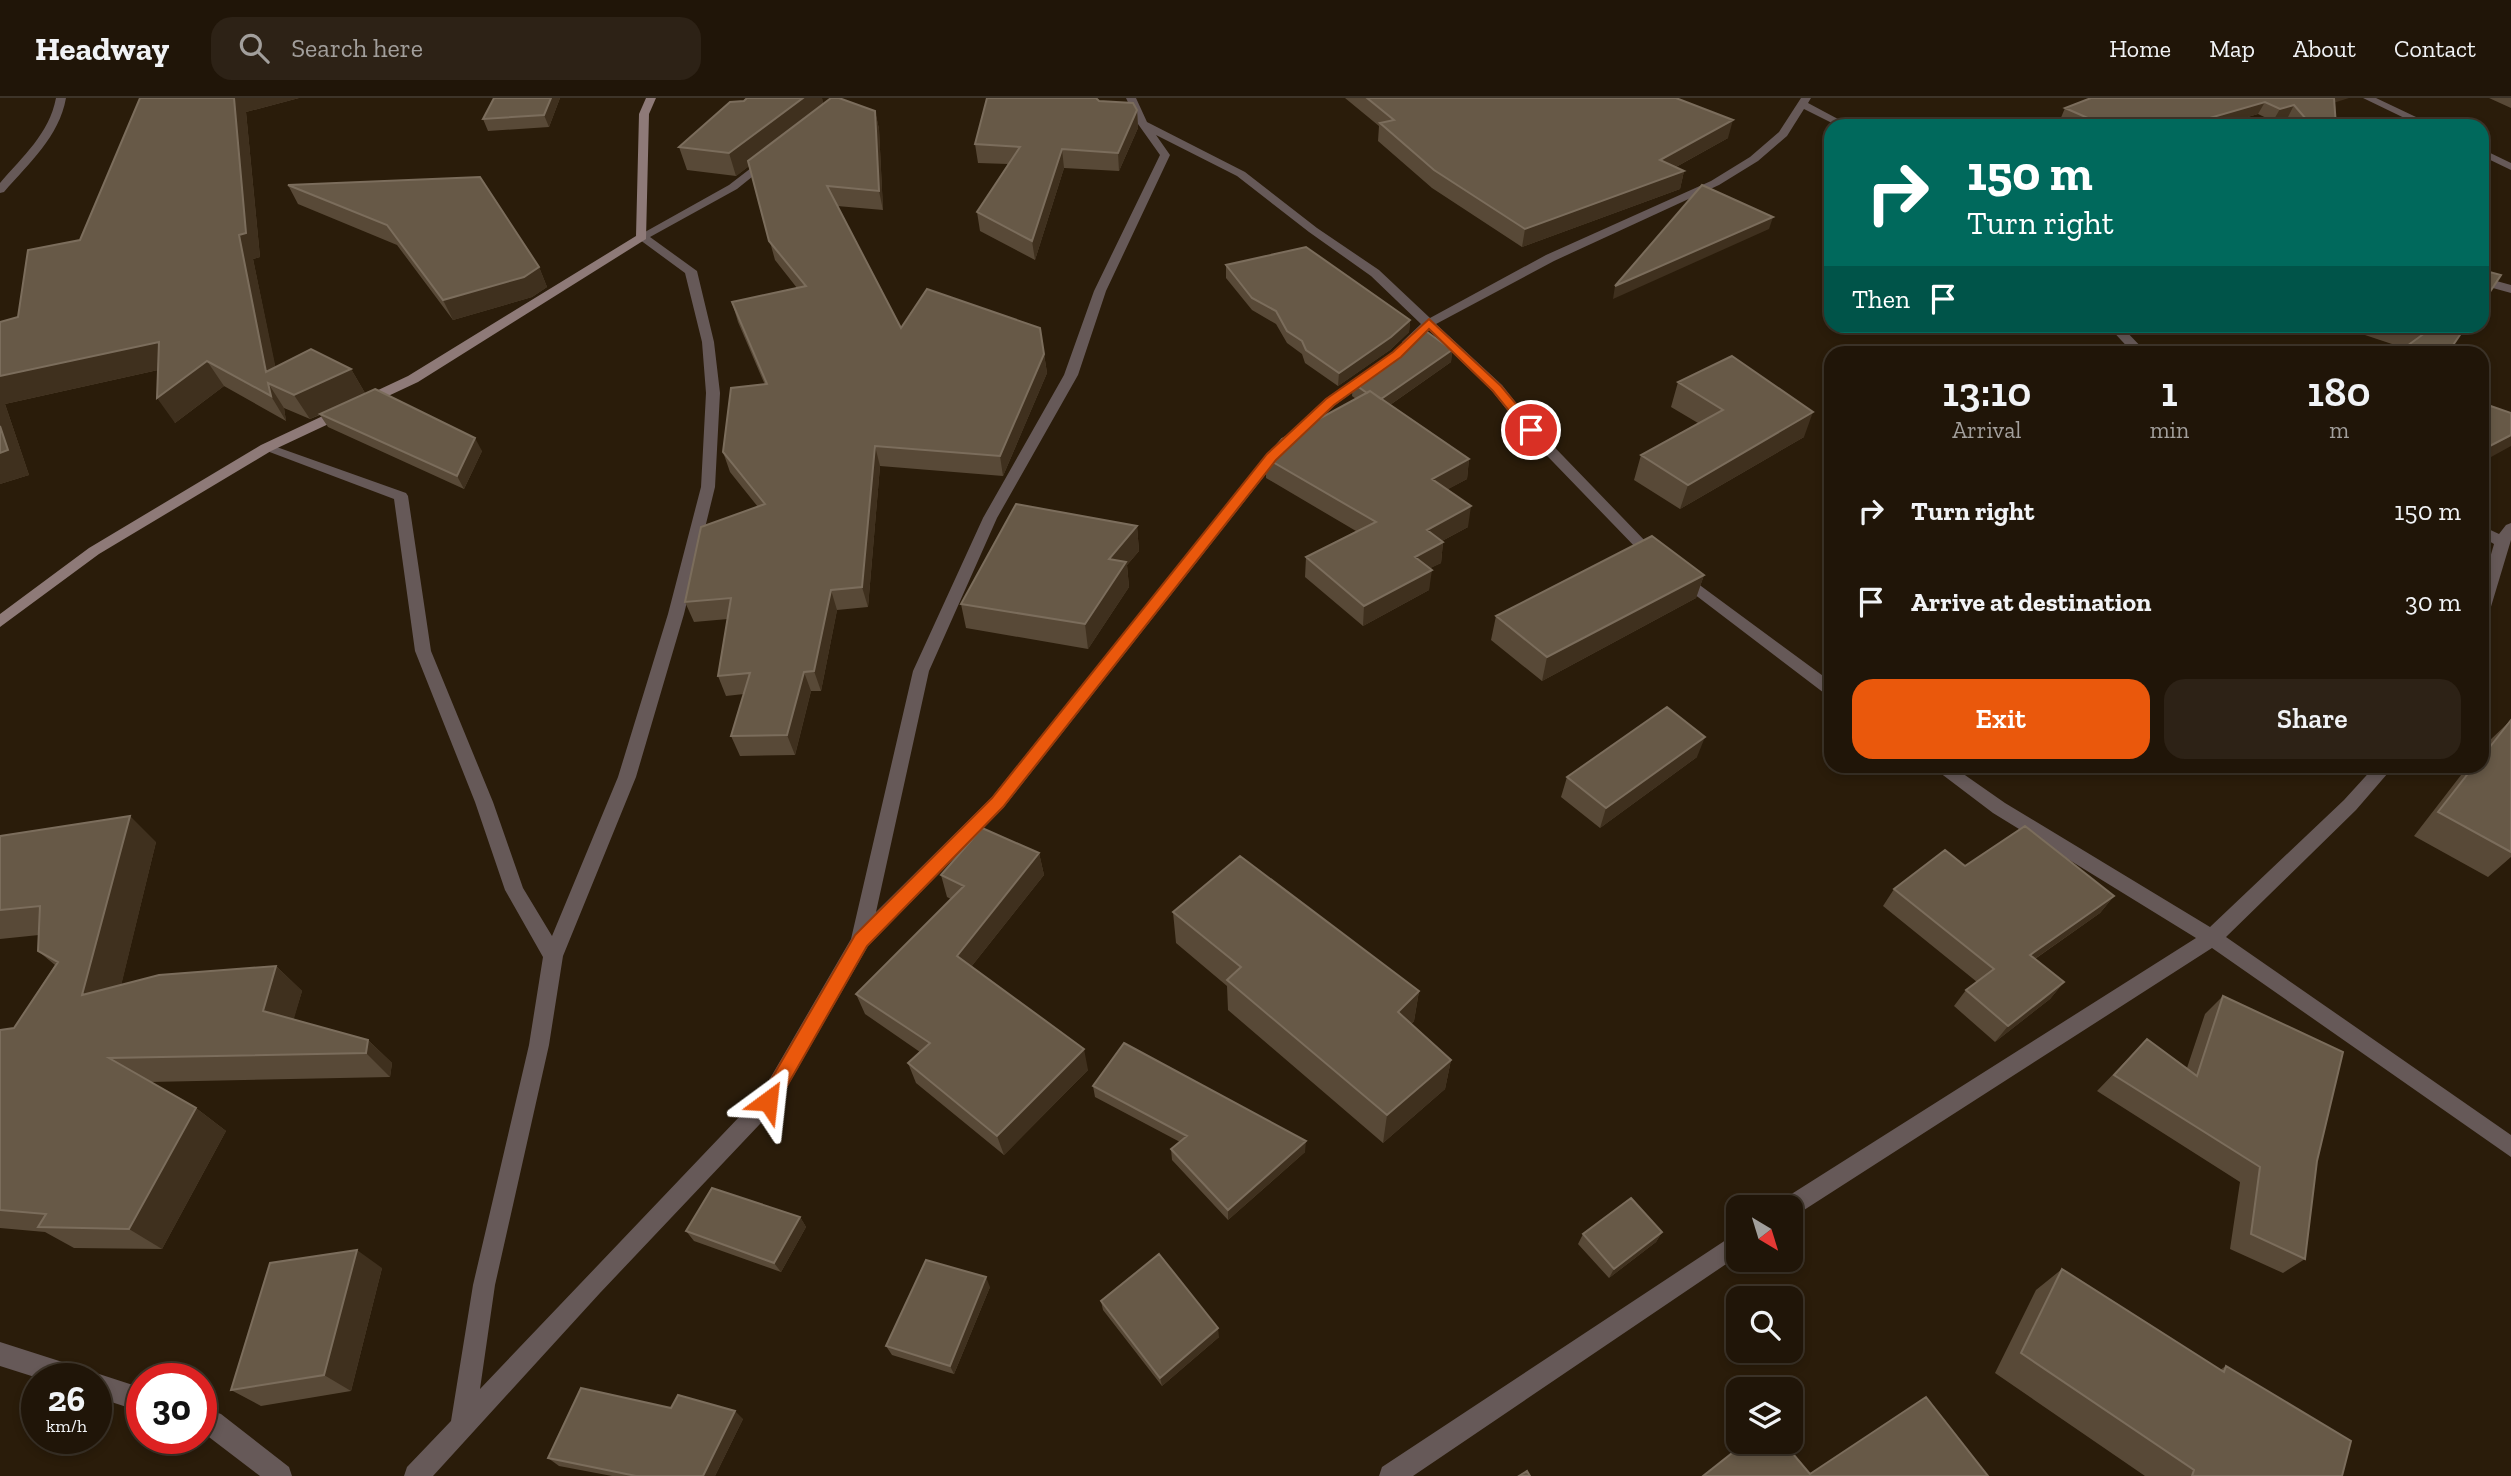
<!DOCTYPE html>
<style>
:root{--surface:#201508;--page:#2d2216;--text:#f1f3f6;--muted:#a29f9c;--line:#3d3429;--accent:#ea580c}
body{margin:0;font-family:"Zilla Slab",serif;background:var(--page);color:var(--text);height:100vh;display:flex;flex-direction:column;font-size:26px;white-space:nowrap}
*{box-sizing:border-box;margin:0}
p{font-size:23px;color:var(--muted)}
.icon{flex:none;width:38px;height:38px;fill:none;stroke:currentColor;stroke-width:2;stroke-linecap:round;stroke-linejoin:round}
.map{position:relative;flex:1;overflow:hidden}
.panel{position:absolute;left:1824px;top:248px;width:665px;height:427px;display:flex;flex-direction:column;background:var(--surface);border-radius:21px;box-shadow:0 4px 10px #0003,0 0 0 2px var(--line)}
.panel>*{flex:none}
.guide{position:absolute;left:1824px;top:21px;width:665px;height:214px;border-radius:21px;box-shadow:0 4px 10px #0003,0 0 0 2px var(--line);background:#00695c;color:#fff;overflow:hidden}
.needle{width:46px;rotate:142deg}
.fabs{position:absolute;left:1726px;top:1097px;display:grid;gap:14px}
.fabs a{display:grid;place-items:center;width:77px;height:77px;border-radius:14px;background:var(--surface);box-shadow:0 4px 10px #0003,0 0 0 2px var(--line);font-size:35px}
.speed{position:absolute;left:21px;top:1265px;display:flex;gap:14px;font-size:35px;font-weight:700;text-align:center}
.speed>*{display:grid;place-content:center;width:91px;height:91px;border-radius:50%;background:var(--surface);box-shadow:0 4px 10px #0003,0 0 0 2px var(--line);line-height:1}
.speed small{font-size:18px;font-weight:400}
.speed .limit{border:10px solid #d22;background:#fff;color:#111}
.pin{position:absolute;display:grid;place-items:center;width:60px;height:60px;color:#fff;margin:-30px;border:4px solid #fff;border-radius:50%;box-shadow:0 2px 7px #0007}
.me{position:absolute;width:77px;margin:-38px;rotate:30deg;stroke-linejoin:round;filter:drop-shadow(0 0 5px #0008)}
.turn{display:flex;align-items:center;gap:24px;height:147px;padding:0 28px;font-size:32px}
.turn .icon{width:91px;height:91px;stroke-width:2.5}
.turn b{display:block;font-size:49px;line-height:60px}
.then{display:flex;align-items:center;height:66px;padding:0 28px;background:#0003;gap:14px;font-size:26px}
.eta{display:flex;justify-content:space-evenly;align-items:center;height:119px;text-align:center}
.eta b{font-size:42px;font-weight:600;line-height:49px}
.action{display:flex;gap:14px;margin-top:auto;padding:14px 28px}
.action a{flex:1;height:80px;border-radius:21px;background:var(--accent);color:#fff;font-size:28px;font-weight:600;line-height:80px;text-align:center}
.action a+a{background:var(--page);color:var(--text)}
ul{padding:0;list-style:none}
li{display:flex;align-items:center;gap:21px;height:91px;padding:0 28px}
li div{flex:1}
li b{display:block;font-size:26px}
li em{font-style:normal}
header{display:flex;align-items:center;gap:42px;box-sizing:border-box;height:98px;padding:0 35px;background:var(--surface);border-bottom:2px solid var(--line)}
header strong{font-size:33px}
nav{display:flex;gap:38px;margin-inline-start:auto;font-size:24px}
.search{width:490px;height:63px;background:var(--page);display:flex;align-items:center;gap:18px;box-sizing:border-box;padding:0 24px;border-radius:21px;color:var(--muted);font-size:26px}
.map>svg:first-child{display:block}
</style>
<header>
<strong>Headway</strong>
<div class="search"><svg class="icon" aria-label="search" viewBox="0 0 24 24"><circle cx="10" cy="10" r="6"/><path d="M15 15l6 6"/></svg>Search here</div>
<nav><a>Home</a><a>Map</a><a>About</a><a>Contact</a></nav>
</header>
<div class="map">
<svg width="2511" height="1378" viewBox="0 0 2511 1378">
<rect width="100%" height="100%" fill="#2a1c0a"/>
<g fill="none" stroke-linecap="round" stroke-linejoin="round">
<path fill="#665958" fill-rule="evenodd" d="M 56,0 L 66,0 C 59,39 29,65 4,94 L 0,95 L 0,85 C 23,58 49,36 56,0 Z
M 1126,0 L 1136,0 L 1147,24 L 1245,74 L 1317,130 L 1379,172 L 1430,220 L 1546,157 L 1711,83 L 1750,59 L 1779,34 L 1801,0 L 1811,0 L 1808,5 L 1851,28 L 1838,28 L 1804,11 L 1787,38 L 1758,63 L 1719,87 L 1554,163 L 1436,226 L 1502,287 L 1536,330 L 1649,447 L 1665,460 L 1662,463 L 1657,465 L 1639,453 L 1526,336 L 1492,293 L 1429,232 L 1412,250 L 1402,250 L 1402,244 L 1421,226 L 1371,178 L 1309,134 L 1237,78 L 1156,37 L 1170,57 L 1106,193 L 1078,277 L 997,420 L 929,573 L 876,814 L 992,699 L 1267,356 L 1325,301 L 1367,272 L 1377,272 L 1379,275 L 1335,307 L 1277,362 L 1004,709 L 868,848 L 775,1010 L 600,1195 L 433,1378 L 404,1378 L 407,1369 L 451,1323 L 473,1187 L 529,947 L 543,859 L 505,792 L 475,704 L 415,553 L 394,401 L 259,350 L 266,346 L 271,347 L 406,395 L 408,398 L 431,553 L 493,704 L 523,790 L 552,838 L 618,679 L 668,516 L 701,389 L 706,295 L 702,244 L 685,175 L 636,139 L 729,87 L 764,60 L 773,62 L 737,91 L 650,139 L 697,173 L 714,244 L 720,295 L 715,389 L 684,516 L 636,679 L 563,858 L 549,947 L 495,1187 L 480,1291 L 761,996 L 851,841 L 913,573 L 983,420 L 1064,277 L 1094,193 L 1160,57 L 1138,26 Z
M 2363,0 L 2376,0 L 2435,28 L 2421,28 Z
M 2482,51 L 2511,65 L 2511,72 L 2482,58 Z
M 2482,179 L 2511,187 L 2511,195 L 2482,187 Z
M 2108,228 L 2121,228 L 2148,256 L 2134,256 Z
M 2511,425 L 2511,442 L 2490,512 L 2482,517 L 2482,488 L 2494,446 L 2482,439 L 2482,428 L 2499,436 L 2506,427 Z
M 1682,474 L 1830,583 L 1830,597 L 1824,595 L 1677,483 L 1674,479 Z
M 1931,668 L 1952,668 L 2005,705 L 2210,829 L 2344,702 L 2375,668 L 2394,668 L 2356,712 L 2226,839 L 2511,1037 L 2511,1059 L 2212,850 L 1790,1121 L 1790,1110 L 1779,1110 L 1782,1102 L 2196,840 L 1993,715 Z
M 1738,1134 L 1738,1158 L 1413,1378 L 1379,1378 L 1382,1369 Z
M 0,1244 L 78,1269 L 86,1273 L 89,1278 L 96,1275 L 142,1290 L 142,1314 L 96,1299 L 96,1281 L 41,1281 L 0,1268 Z
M 201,1309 L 221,1316 L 289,1369 L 292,1378 L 260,1378 L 201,1333 Z"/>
<path fill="#8e7a78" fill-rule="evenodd" d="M 646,0 L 656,0 L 649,16 L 646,141 L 418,284 L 271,353 L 99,456 L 0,529 L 0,516 L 89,450 L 261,347 L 408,278 L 636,138 L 639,16 Z"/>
</g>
<path fill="#584937" d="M 140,0 L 299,0 L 246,14 L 260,159 L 253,161 L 275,269 L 351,271 L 365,295 L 482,353 L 464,391 L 328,329 L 320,317 L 310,321 L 284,310 L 286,323 L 224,288 L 175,325 L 158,272 L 5,306 L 29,377 L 0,386 L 0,224 L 18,219 L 80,142 Z
M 494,0 L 560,0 L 549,29 L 488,33 L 483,21 Z
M 747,0 L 822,0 L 823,6 L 875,13 L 879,31 L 883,112 L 837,108 L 901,230 L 1040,230 L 1047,275 L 1003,378 L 880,368 L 868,509 L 837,512 L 821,593 L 811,593 L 795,657 L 740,658 L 731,638 L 744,596 L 726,598 L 718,578 L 728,521 L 694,524 L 685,504 L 758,409 L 730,374 L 723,354 L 765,287 L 738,224 L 732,204 L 797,190 L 775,162 L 749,68 L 736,78 L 687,72 L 679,49 Z
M 1345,0 L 1676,0 L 1728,40 L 1676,69 L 1684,73 L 1680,91 L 1522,149 L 1432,90 L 1378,43 L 1379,28 Z
M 2091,0 L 2335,4 L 2336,28 L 2295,28 L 2288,19 L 2273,23 L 2258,16 L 2217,28 L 2074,28 L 2060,22 L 2065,10 Z
M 2489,0 L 2511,0 L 2511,10 Z
M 1099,3 L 1137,12 L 1138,30 L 1119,73 L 1064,70 L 1035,162 L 980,133 L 977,114 L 1008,66 L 978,65 L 975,46 Z
M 288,87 L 539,169 L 547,189 L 532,199 L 453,222 L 397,147 L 298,106 Z
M 1226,167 L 1410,222 L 1409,234 L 1390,252 L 1338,288 L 1305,265 L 1302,256 L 1287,245 L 1276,226 L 1252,212 L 1226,180 Z
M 2342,228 L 2466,228 L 2404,250 L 2341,229 Z
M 1452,252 L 1451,264 L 1390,307 L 1469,361 L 1467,381 L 1448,391 L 1468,429 L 1442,443 L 1443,444 L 1441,465 L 1430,470 L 1429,492 L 1363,528 L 1305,479 L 1306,459 L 1356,433 L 1266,380 L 1266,360 L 1356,301 L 1352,298 L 1353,285 Z
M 1678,284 L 1804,339 L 1680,411 L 1634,382 L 1641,357 L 1698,325 L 1671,309 Z
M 1137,428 L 1139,453 L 1127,467 L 1129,489 L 1088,551 L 966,530 L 961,506 Z
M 1704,477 L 1696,500 L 1542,583 L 1491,542 L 1496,518 Z
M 2511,622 L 2511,759 L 2488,779 L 2414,738 L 2468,668 L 2482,668 L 2482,652 L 2487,645 Z
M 1697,659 L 1600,730 L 1561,699 L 1567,679 Z
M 0,738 L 156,744 L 121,887 L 276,868 L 302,893 L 293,922 L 368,942 L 392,965 L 390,979 L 150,984 L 196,1010 L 226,1033 L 162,1151 L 74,1150 L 45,1134 L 0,1130 L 0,932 L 14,930 L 55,867 L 38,853 L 39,837 L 0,841 Z
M 1039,755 L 1044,777 L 971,869 L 1088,972 L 1004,1057 L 916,985 L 908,965 L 920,954 L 865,916 L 856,896 L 951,801 L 947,799 L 941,777 Z
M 1965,768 L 2114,798 L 2100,815 L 2035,861 L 2064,884 L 2050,901 L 1995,944 L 1954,908 L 1966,892 L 1977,884 L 1883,808 L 1894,791 Z
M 1173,814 L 1419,893 L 1414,923 L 1411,926 L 1451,962 L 1445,991 L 1383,1045 L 1228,912 L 1227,888 L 1176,845 Z
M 2223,898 L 2317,1063 L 2305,1161 L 2283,1175 L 2230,1151 L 2240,1084 L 2097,993 L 2147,941 L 2187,970 L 2205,916 Z
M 1093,988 L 1305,1054 L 1228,1122 L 1172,1062 L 1171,1051 L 1180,1044 L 1095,999 Z
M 800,1119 L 806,1129 L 781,1174 L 694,1143 L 686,1133 Z
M 1662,1134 L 1656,1144 L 1609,1180 L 1578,1146 L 1583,1136 Z
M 382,1170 L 351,1293 L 261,1308 L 231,1292 Z
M 2062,1171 L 2220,1272 L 2226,1268 L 2342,1378 L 2145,1378 L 1995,1275 L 2036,1192 Z
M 990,1189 L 954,1276 L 892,1257 L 886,1248 Z
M 1101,1203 L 1219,1239 L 1162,1288 L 1103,1212 Z
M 671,1310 L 743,1321 L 715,1378 L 612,1378 L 559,1368 L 548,1360 Z"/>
<path fill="#3f301e" d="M 234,0 L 299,0 L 246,14 L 260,159 L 253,161 L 280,290 L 266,274 L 239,137 Z
M 551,0 L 560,0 L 549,29 L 544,17 Z
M 803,0 L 822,0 L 824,11 L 736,78 L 729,55 Z
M 2331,0 L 2349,0 L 2327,7 Z
M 2265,4 L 2258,16 L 2217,28 L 2182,28 Z
M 2294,7 L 2288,19 L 2273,23 L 2280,11 Z
M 1137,12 L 1138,30 L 1119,73 L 1118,55 Z
M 875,13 L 879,31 L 883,112 L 879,93 Z
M 1733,22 L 1728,40 L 1656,80 L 1660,62 Z
M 1062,51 L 1064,70 L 1035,162 L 1032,143 Z
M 1684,73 L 1680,91 L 1522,149 L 1525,131 Z
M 1773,119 L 1769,131 L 1613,201 L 1615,188 Z
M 539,169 L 547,189 L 532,199 L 453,222 L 443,202 Z
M 1410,222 L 1409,234 L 1390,252 L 1338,288 L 1339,275 Z
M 159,244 L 176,268 L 5,306 L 29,377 L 0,386 L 0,278 Z
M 1452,252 L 1451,264 L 1377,316 L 1378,303 Z
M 1044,256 L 1047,275 L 1003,378 L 1000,358 Z
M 207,263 L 224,288 L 175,325 L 157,300 Z
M 351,271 L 365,295 L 310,321 L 294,297 Z
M 268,285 L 284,310 L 286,323 L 271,298 Z
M 1813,314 L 1804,339 L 1680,411 L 1688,387 Z
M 2511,337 L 2511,348 L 2482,364 L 2482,352 Z
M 475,340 L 482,353 L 464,391 L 457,378 Z
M 875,348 L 880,368 L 868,509 L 862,489 Z
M 1469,361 L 1467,381 L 1430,401 L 1432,381 Z
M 1471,408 L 1468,429 L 1425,452 L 1427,432 Z
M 1137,428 L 1139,453 L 1127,467 L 1129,489 L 1088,551 L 1085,526 L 1109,461 Z
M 1443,444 L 1441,465 L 1413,479 L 1415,459 Z
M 1432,472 L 1429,492 L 1363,528 L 1364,508 Z
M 1704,477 L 1696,500 L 1542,583 L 1547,559 Z
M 831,492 L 837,512 L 821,593 L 814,573 Z
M 804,574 L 811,593 L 795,657 L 787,637 Z
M 1705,639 L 1697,659 L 1600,730 L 1606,710 Z
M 130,718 L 156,744 L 113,921 L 82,897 Z
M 1039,755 L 1044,777 L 963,879 L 957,858 Z
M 2114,798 L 2100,815 L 2016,874 L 2030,857 Z
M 276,868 L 302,893 L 289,938 L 263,913 Z
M 2064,884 L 2050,901 L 1995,944 L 2008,928 Z
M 1419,893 L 1414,923 L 1393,944 L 1398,914 Z
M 368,942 L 392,965 L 390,979 L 366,955 Z
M 1084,951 L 1088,972 L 1004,1057 L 997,1038 Z
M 1451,962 L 1445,991 L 1383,1045 L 1387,1017 Z
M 196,1010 L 226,1033 L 162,1151 L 129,1131 Z
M 1306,1043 L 1305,1054 L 1228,1122 L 1228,1112 Z
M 800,1119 L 806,1129 L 781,1174 L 774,1165 Z
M 1662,1134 L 1656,1144 L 1609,1180 L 1614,1171 Z
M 357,1152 L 382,1170 L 351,1293 L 324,1277 Z
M 986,1179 L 990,1189 L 954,1276 L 950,1268 Z
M 1218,1230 L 1219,1239 L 1162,1288 L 1160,1280 Z
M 735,1313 L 743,1321 L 715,1378 L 703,1378 Z"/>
<path fill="#675947" stroke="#7b6d5c" stroke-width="2" d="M 140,0 L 234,0 L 246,135 L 239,137 L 266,274 L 311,251 L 351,271 L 294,297 L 268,285 L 271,298 L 207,263 L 157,300 L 159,244 L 0,278 L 0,224 L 18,219 L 28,152 L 80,142 Z
M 494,0 L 551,0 L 544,17 L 483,21 Z
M 747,0 L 803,0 L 729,55 L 679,49 L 730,4 L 744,3 Z
M 831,0 L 839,0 L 875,13 L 879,93 L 827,88 L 901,230 L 927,191 L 1040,230 L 1044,256 L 1000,358 L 875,348 L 862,489 L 831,492 L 814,573 L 804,574 L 787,637 L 731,638 L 750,575 L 718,578 L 731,500 L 685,504 L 701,429 L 765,406 L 723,354 L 731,290 L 767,286 L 732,204 L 806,188 L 769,143 L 748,63 Z
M 987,0 L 1096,0 L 1099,3 L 1133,5 L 1137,12 L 1118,55 L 1062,51 L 1032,143 L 977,114 L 1020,49 L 975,46 Z
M 1367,0 L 1676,0 L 1733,22 L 1660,62 L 1684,73 L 1525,131 L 1434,72 L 1380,25 L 1394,22 Z
M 2091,0 L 2334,0 L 2336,28 L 2312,28 L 2294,7 L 2280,11 L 2265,4 L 2182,28 L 2106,28 L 2065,10 Z
M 480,79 L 539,169 L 524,179 L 443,202 L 387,127 L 288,87 Z
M 1702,87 L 1773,119 L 1615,188 Z
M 1306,149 L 1410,222 L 1391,239 L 1339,275 L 1306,252 L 1302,243 L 1287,233 L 1276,213 L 1252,200 L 1226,167 Z
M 2482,172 L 2501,177 L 2482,206 Z
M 2414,228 L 2466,228 L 2447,256 L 2396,256 L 2429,232 Z
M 1423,231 L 1452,252 L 1381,301 L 1370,293 L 1367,295 L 1353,285 L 1405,249 Z
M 1732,258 L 1813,314 L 1688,387 L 1641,357 L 1723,312 L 1678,284 Z
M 375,291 L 475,340 L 457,378 L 320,316 Z
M 1370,293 L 1469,361 L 1432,381 L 1471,408 L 1427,432 L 1443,444 L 1415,459 L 1432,472 L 1364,508 L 1306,459 L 1376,424 L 1266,360 L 1282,341 Z
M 2482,305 L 2511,315 L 2511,337 L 2482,352 Z
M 0,328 L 8,352 L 0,355 Z
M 1016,406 L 1137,428 L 1109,461 L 1126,464 L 1085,526 L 961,506 Z
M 1652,438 L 1704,477 L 1547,559 L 1496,518 Z
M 1667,609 L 1705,639 L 1606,710 L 1567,679 Z
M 2511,622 L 2511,754 L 2438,714 L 2474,668 L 2482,668 L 2482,659 Z
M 130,718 L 82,897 L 159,877 L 276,868 L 263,913 L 368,942 L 366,955 L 109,960 L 196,1010 L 129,1131 L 38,1129 L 46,1116 L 0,1112 L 0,932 L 14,930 L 58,864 L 38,853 L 40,808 L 0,812 L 0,738 Z
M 2025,728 L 2114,798 L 2030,857 L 2064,884 L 2008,928 L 1966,892 L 1994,871 L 1894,791 L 1945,752 L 1965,768 Z
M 982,730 L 1039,755 L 957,858 L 1084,951 L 997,1038 L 908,965 L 930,945 L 856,896 L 964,788 L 941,777 Z
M 1240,758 L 1419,893 L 1398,914 L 1451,962 L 1387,1017 L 1227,882 L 1241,869 L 1173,814 Z
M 2223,898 L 2343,954 L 2317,1063 L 2305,1161 L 2251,1136 L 2260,1069 L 2114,977 L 2147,941 L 2197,978 Z
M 1124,945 L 1306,1043 L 1228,1112 L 1171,1051 L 1187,1038 L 1093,988 Z
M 712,1090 L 800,1119 L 774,1165 L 686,1133 Z
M 1631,1100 L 1662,1134 L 1614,1171 L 1583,1136 Z
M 357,1152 L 324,1277 L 231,1292 L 270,1165 Z
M 1159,1156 L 1218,1230 L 1160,1280 L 1101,1203 Z
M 926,1162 L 986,1179 L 950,1268 L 886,1248 Z
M 2062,1171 L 2224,1274 L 2226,1268 L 2351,1343 L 2342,1378 L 2192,1378 L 2194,1372 L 2021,1255 Z
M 581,1290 L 671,1310 L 678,1297 L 735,1313 L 703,1378 L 636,1378 L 548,1360 Z
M 1926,1299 L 1988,1378 L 1703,1378 L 1746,1344 L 1783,1344 L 1810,1376 Z
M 1527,1373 L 1530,1378 L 1519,1378 Z"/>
<path fill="#ea580c" stroke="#983908" stroke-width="2" d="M 1429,221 L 1501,288 L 1536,330 L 1536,335 L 1527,335 L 1493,293 L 1429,231 L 1401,259 L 1334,307 L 1276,362 L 1003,709 L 867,848 L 775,1009 L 768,1012 L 762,1009 L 759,1003 L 762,997 L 855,837 L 992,700 L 1267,356 L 1326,301 L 1393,254 Z"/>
</svg>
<div class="fabs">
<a><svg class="needle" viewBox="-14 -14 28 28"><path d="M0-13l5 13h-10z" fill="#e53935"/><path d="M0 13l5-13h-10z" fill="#a29f9c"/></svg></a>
<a><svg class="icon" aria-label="search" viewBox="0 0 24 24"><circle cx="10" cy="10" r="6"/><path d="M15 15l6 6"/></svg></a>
<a><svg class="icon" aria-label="layers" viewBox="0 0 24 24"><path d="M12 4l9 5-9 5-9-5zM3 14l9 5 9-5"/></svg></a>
</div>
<div class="speed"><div>26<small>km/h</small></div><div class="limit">30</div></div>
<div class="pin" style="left:1531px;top:332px;background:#d93025"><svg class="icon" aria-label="arrive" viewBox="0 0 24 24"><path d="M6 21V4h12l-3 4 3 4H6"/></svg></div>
<svg class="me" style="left:768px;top:1003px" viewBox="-20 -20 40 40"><path d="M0-17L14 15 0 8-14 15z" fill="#ea580c" stroke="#fff" stroke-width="4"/></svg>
<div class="guide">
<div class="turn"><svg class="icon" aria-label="right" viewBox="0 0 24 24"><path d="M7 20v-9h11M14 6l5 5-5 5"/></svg><div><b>150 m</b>Turn right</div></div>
<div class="then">Then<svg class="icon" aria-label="arrive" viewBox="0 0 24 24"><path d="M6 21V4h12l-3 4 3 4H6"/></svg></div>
</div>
<section class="panel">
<div class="eta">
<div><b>13:10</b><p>Arrival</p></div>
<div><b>1</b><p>min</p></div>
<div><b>180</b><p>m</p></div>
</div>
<ul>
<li><svg class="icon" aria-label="right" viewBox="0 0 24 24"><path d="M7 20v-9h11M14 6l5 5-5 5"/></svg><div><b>Turn right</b></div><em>150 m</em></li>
<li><svg class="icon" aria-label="arrive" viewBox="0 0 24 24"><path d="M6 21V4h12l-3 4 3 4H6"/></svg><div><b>Arrive at destination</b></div><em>30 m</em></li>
</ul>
<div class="action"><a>Exit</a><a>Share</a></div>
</section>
</div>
